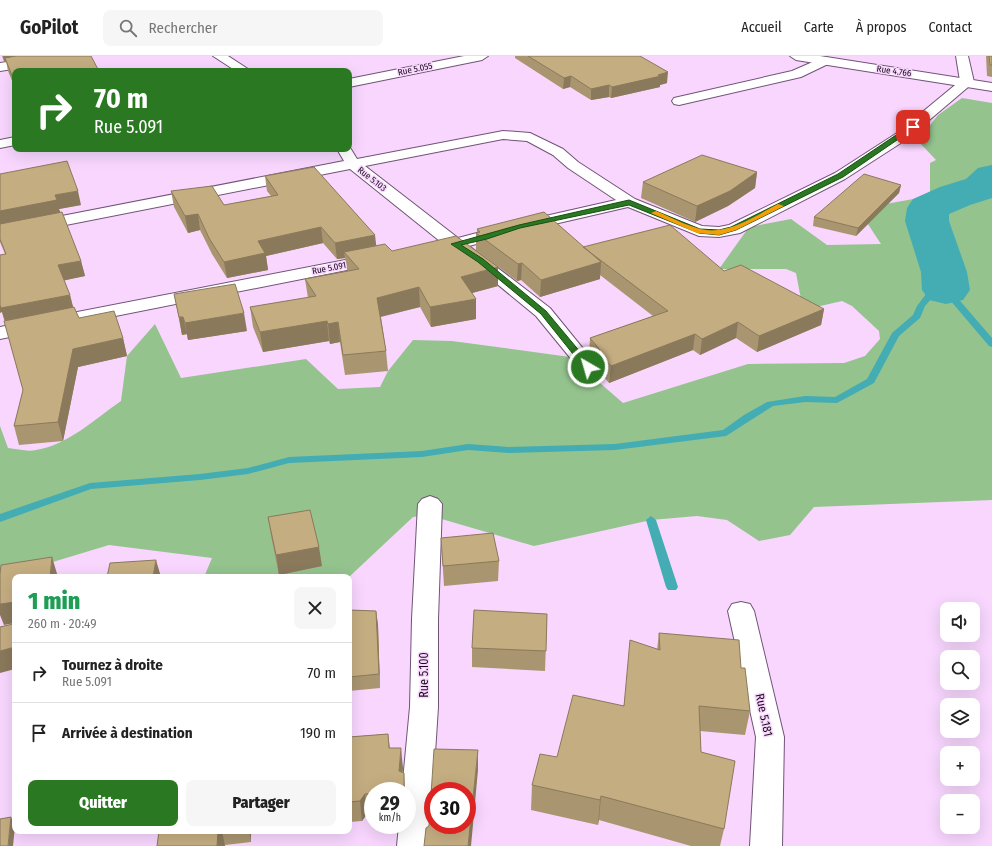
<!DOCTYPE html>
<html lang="fr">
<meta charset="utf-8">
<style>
:root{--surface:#fff;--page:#f6f6f6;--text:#222;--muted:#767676;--line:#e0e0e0;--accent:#2a7821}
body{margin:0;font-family:"Fira Sans Condensed",sans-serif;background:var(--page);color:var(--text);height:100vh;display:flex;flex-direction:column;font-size:15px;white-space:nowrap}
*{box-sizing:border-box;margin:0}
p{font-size:13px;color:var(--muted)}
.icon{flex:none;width:22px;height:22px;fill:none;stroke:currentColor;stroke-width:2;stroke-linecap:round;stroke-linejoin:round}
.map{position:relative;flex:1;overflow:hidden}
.details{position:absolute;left:12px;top:518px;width:340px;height:260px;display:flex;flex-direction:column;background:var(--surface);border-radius:8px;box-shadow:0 4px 16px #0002}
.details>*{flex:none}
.top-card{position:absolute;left:12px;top:12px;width:340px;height:84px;border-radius:8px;box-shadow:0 4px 16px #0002;background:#2a7821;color:#fff;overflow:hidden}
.tools{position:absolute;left:940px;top:546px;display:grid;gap:8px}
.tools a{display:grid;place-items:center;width:40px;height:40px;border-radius:8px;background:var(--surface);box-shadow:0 4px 16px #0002;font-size:20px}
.speed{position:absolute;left:364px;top:726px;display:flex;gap:8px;font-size:20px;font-weight:700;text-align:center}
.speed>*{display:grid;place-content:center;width:52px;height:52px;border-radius:50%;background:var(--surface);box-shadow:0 4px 16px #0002;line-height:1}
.speed small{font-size:10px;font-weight:400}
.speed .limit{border:6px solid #d22;background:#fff;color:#111}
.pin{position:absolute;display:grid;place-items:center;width:34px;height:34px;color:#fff;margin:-17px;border-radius:8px;box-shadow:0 2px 6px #0006}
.me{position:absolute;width:44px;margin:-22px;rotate:322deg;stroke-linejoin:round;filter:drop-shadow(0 0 3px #0008)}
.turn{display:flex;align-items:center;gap:14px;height:84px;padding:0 16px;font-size:18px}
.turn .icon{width:52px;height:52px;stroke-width:2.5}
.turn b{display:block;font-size:28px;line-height:34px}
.round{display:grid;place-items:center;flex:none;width:42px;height:42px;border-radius:8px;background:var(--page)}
.headline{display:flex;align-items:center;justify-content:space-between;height:68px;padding:0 16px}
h1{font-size:24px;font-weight:800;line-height:30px;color:#1e9e55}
.primary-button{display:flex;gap:8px;margin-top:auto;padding:8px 16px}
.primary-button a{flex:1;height:46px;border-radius:8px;background:var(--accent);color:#fff;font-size:16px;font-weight:800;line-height:46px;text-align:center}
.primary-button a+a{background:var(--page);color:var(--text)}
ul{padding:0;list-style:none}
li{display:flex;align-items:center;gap:12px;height:60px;padding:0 16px;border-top:1px solid var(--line)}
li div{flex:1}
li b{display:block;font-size:15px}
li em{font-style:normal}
header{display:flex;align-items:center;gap:24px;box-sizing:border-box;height:56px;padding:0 20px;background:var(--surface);border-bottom:1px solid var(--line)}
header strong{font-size:19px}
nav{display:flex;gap:22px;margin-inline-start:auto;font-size:14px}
.search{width:280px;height:36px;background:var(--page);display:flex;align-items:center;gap:10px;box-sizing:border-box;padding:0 14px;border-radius:8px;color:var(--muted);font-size:15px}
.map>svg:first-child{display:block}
</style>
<header>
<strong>GoPilot</strong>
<div class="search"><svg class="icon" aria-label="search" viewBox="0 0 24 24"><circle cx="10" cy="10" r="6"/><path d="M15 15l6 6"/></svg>Rechercher</div>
<nav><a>Accueil</a><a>Carte</a><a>À propos</a><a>Contact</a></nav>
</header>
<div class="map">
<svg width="992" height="790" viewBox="0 0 992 790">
<rect width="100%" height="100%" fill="#f8d6fe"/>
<path fill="#94c38e" d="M 962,42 L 992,47 L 992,444 L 814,451 L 790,479 L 759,485 L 727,464 L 697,460 L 651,464 L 534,490 L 428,459 L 413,461 L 349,521 L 204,521 L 212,502 L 109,489 L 0,522 L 0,370 L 8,392 C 17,393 28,396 36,394 C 68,389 95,363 121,345 L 127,300 L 155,268 L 181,322 L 306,303 L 338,333 L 380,331 L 388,315 L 413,284 L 452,285 L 570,301 L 623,347 L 748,308 L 844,307 L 865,300 L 880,283 L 879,275 L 852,250 L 842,245 L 803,254 L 796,217 L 786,213 L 719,213 L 749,171 L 791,163 L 827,189 L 881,188 L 858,153 L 930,140 L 930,107 L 936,104 L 918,85 L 938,59 Z"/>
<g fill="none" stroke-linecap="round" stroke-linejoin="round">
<path fill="#44acb3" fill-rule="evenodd" d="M 946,232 L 949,232 L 992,282 L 992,291 L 989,290 L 944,237 L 932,242 L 925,250 L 920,262 L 899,280 L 874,327 L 837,347 L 805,346 L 773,350 L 726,380 L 615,394 L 509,397 L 468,394 L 422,401 L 289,407 L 248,418 L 200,424 L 91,433 L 0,466 L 0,458 L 90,427 L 200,418 L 248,412 L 289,401 L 422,395 L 468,388 L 509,391 L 615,388 L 723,374 L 744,359 L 767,346 L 805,340 L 835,341 L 867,323 L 892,277 L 913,259 L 917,250 L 926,238 Z
M 651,460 L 656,464 L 678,531 L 676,534 L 668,534 L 666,531 L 646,464 Z"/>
<path fill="#44acb3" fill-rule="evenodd" d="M 992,109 L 992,142 L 970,149 L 949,158 L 949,165 L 967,216 L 970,234 L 963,244 L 946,248 L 929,244 L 922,234 L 921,216 L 905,165 L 907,152 L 913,143 L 940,131 L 966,123 L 978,112 Z"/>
<g stroke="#715476" stroke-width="2">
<path id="minor" d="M 48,0 L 78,0 L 72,4 L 0,15 L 0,7 Z
M 213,0 L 228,0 L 251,15 L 236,15 Z
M 956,0 L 968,0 L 974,26 L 907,83 L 845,123 L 740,177 L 719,181 L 699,180 L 628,151 L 524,175 L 469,190 L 550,252 L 598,311 L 595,315 L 588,317 L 581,315 L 536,260 L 474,209 L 452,194 L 435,197 L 429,196 L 426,192 L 429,188 L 441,186 L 350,113 L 0,182 L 0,172 L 344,105 L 337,93 L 349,93 L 349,90 L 357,103 L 503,75 L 530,77 L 563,93 L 578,106 L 635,143 L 702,170 L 719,171 L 729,169 L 835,117 L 897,77 L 960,25 ZM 503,83 L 527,85 L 553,99 L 568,112 L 616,144 L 519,166 L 458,182 L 365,110 Z
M 824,1 L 828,2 L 830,5 L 828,8 L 801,21 L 679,49 L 674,48 L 672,45 L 674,42 L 792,15 Z
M 376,198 L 382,199 L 385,203 L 382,207 L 0,283 L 0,271 Z
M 430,440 L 438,443 L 442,448 L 438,563 L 438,651 L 429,790 L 397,790 L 399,769 L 407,769 L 407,735 L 402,735 L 410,651 L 412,563 L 418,448 L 422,443 Z
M 741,546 L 750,548 L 754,555 L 784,681 L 782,790 L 750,790 L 756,681 L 728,555 L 732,548 Z"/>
</g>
<g stroke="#715476" stroke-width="2">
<path id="tertiary" d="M 464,0 L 488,0 L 482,4 L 349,31 L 349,23 Z
M 790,0 L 820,0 L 992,27 L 992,35 L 796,4 Z
M 15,81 L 15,89 L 0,92 L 0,84 Z"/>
</g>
<use href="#minor" fill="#fff" fill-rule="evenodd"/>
<use href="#tertiary" fill="#fff" fill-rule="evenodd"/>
</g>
<path fill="#a99570" d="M 2,0 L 91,0 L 15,15 L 15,32 L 8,15 L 6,5 L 4,5 Z
M 515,0 L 640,0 L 667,27 L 660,29 L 660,31 L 611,42 L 609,41 L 591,44 L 570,31 L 563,33 L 515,2 Z
M 986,0 L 992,0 L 992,21 L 987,20 Z
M 757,116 L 755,132 L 728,150 L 695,166 L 641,142 L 643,126 Z
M 0,118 L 81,149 L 59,153 L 81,205 L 85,220 L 64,224 L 70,239 L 73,251 L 79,262 L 123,282 L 127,300 L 78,311 L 63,385 L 19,389 L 14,370 L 23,334 L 2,256 L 5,198 L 0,186 Z
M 265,120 L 376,190 L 498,230 L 472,237 L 476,263 L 431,271 L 420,251 L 381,261 L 386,295 L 388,315 L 345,319 L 340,286 L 330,288 L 329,285 L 263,296 L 253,271 L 250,251 L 308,242 L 305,223 L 347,215 L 345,202 L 337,203 L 323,187 L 266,200 L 268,214 L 227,222 L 212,198 L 200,174 L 188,177 L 174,151 L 171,135 L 224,149 L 271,140 L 267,135 Z
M 901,129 L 899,137 L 856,180 L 813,170 L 814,161 Z
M 477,173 L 724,215 L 824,253 L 821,269 L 757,296 L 736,282 L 700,299 L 693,294 L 609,327 L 598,314 L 598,309 L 589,298 L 590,282 L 653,260 L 600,219 L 600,223 L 540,241 L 521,224 L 517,225 L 476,194 L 476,177 L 477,177 Z
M 174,238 L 247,275 L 188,284 L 187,278 L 182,279 Z
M 268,461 L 322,510 L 279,519 L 271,480 Z
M 441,482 L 499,505 L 498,525 L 444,530 Z
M 349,554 L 376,555 L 378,569 L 380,632 L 349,635 Z
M 547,558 L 545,615 L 472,611 L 472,592 Z
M 659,577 L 741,612 L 750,655 L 745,679 L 700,675 L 701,696 L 724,773 L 720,790 L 691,790 L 599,764 L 598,769 L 531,754 L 532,729 L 557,701 L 623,650 L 657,594 Z
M 388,678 L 390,692 L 403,712 L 373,735 L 373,757 L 367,758 L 362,765 L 349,766 L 349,681 Z
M 159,775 L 251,775 L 251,786 L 225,789 L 225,790 L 157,790 Z"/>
<path fill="#8a795b" d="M 3,0 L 41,0 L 5,2 L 6,5 L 4,5 Z
M 668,16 L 667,27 L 660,29 L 660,31 L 611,42 L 612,31 Z
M 571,20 L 570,31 L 563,33 L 564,22 Z
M 13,22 L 15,22 L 15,30 Z
M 609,29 L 609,41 L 591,44 L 591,33 Z
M 757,116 L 755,132 L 728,150 L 695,166 L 697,150 Z
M 901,129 L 899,137 L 856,180 L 858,172 Z
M 78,135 L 81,149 L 59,153 L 61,159 L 0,170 L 0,155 L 55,139 Z
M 198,158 L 200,174 L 188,177 L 185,160 Z
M 321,171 L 323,187 L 266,200 L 268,214 L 227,222 L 224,206 L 258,185 Z
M 375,179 L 377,196 L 344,196 L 345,202 L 337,203 L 335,187 Z
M 81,205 L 85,220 L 62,225 L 58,209 Z
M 601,206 L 600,223 L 540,241 L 541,224 Z
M 522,207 L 521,224 L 517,225 L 518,208 Z
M 498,211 L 498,230 L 461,240 L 461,221 Z
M 419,231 L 420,251 L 379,261 L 377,242 Z
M 70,239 L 74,255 L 6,268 L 2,256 L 0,257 L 0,248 Z
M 476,243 L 476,263 L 431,271 L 430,251 Z
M 824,253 L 821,269 L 757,296 L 759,280 Z
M 244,257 L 247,275 L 188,284 L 185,267 Z
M 179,261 L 183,261 L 187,278 L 182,279 Z
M 327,265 L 329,285 L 263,296 L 260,276 Z
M 338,266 L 340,286 L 330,288 L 328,268 Z
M 738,266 L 736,282 L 700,299 L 702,283 Z
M 695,278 L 693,294 L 609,327 L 611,310 Z
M 123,282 L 127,300 L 78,311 L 63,385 L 58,366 L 73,293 Z
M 319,491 L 322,510 L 279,519 L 276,499 Z
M 52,501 L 58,521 L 50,521 Z
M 156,504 L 161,521 L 153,521 Z
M 15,546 L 15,567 L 4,569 L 0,559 L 0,548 Z
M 376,555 L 378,569 L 380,632 L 379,618 Z
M 15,591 L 15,613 L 0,617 L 0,595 Z
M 401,692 L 403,712 L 401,735 L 399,715 Z
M 478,694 L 478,714 L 471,790 L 468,790 Z
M 404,717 L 405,735 L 404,735 Z
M 365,738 L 367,758 L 362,765 L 360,745 Z
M 601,740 L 599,764 L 598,769 L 600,744 Z
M 11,761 L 15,770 L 13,790 L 8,790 Z
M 218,775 L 222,775 L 225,790 L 217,790 Z
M 249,775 L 251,775 L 251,786 Z"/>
<path fill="#c5ad82" stroke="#8a795b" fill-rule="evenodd" d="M 16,0 L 91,0 L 99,15 L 15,15 L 15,22 L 13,22 L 5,2 Z
M 528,0 L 640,0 L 668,16 L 658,19 L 661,20 L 612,31 L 609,29 L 591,33 L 571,20 L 564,22 Z
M 989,0 L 992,0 L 992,9 L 990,9 Z
M 702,99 L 757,116 L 730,135 L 697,150 L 643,126 Z
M 67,105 L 78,135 L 55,139 L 57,144 L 0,155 L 0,118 Z
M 314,111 L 375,179 L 335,187 L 321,171 L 258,185 L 265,197 L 224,206 L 209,182 L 198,158 L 185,160 L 171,135 L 212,130 L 224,149 L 278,139 L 265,120 Z
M 864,118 L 901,129 L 858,172 L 814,161 Z
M 62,156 L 81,205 L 58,209 L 70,239 L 1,252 L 0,249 L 0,199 L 6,198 L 0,183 L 0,168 Z
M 544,156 L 601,206 L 541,224 L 522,207 L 518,208 L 476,177 L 480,176 L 477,173 Z
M 670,169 L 724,215 L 741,209 L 824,253 L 759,280 L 738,266 L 702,283 L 695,278 L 611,310 L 599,297 L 600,294 L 590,282 L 668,255 L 583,191 Z
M 456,180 L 498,211 L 461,221 L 476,243 L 430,251 L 419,231 L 377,242 L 386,295 L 343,299 L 338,266 L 328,268 L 327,265 L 260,276 L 250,251 L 316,240 L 305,223 L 359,213 L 344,196 L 385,188 L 392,195 Z
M 235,228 L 244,257 L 185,267 L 183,261 L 179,261 L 174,238 Z
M 74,251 L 79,262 L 114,255 L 123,282 L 73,293 L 58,366 L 14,370 L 23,334 L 4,265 Z
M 310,454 L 319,491 L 276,499 L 268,461 Z
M 493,477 L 499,505 L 443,510 L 441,482 Z
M 52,501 L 50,521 L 15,521 L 15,546 L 0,548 L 0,518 L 1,509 Z
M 156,504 L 153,521 L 107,521 L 110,507 Z
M 349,554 L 376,555 L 379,618 L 349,621 Z
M 474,554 L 547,558 L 546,595 L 472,592 Z
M 13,568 L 15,578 L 15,591 L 0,595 L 0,571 Z
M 659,577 L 739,584 L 741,612 L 745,612 L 750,655 L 699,650 L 701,696 L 735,705 L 724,773 L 601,740 L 600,744 L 532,729 L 540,698 L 557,701 L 573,639 L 624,650 L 630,584 L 660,594 Z
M 388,678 L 389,692 L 401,692 L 399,715 L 404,717 L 404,735 L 373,735 L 373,737 L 365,738 L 360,745 L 349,746 L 349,681 Z
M 434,693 L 478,694 L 468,790 L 424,790 L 426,772 L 429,770 ZM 433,735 L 467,735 L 467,769 L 433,769 Z
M 11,761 L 8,790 L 0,790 L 0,763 Z
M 159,775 L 218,775 L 217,790 L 157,790 Z"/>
<path fill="#2a7821" stroke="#1b4e15" d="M 911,69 L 916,71 L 843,121 L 736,174 L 719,179 L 699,177 L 629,149 L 520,172 L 487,183 L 461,189 L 483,203 L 546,255 L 591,309 L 591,313 L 585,313 L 541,258 L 478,206 L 451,188 L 519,169 L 629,144 L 700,173 L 719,174 L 731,171 L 838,118 Z"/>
<path fill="#f59e0b" d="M 778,148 L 784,150 L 736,174 L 719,179 L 697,177 L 651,157 L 656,155 C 670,161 685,169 700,173 C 727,180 755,160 778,148 Z"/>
<g text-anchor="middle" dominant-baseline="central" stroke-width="3" stroke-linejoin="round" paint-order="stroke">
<g font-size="9" fill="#190d1b" stroke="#f8d6fe">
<text transform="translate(415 13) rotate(-12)">Rue 5.055</text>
<text transform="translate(894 15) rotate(8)">Rue 4.766</text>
<text transform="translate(372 123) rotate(38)">Rue 5.103</text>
<text transform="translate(329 212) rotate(-11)">Rue 5.091</text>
</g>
<g font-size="12" fill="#190d1b" stroke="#f8d6fe">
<text transform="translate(424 619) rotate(-90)">Rue 5.100</text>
<text transform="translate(764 659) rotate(78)">Rue 5.181</text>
</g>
</g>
</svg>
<div class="tools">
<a><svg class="icon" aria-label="sound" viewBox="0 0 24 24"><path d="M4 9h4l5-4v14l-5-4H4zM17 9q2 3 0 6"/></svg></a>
<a><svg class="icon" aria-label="search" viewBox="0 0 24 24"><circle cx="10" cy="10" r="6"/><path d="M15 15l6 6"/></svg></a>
<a><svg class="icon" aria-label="layers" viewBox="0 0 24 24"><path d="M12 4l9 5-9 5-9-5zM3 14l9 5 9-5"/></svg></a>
<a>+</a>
<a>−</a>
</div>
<div class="speed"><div>29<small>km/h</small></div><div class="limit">30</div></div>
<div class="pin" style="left:913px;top:71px;background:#d93025"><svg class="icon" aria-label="arrive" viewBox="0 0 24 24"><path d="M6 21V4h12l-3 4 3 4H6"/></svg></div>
<svg class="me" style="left:588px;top:311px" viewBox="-20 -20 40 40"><circle r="17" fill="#2a7821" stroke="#fff" stroke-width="3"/><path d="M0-11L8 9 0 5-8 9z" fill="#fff"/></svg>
<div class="top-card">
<div class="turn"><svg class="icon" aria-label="right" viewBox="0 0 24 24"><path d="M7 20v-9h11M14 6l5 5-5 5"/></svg><div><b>70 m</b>Rue 5.091</div></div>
</div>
<section class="details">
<div class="headline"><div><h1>1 min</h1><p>260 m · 20:49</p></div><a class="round"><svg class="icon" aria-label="close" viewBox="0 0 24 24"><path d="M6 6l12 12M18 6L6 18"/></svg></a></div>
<ul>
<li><svg class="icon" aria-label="right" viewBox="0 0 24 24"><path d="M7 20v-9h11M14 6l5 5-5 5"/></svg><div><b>Tournez à droite</b><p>Rue 5.091</p></div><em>70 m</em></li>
<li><svg class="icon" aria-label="arrive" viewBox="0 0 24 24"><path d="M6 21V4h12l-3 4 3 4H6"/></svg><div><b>Arrivée à destination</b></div><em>190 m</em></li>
</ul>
<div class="primary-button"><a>Quitter</a><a>Partager</a></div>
</section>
</div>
